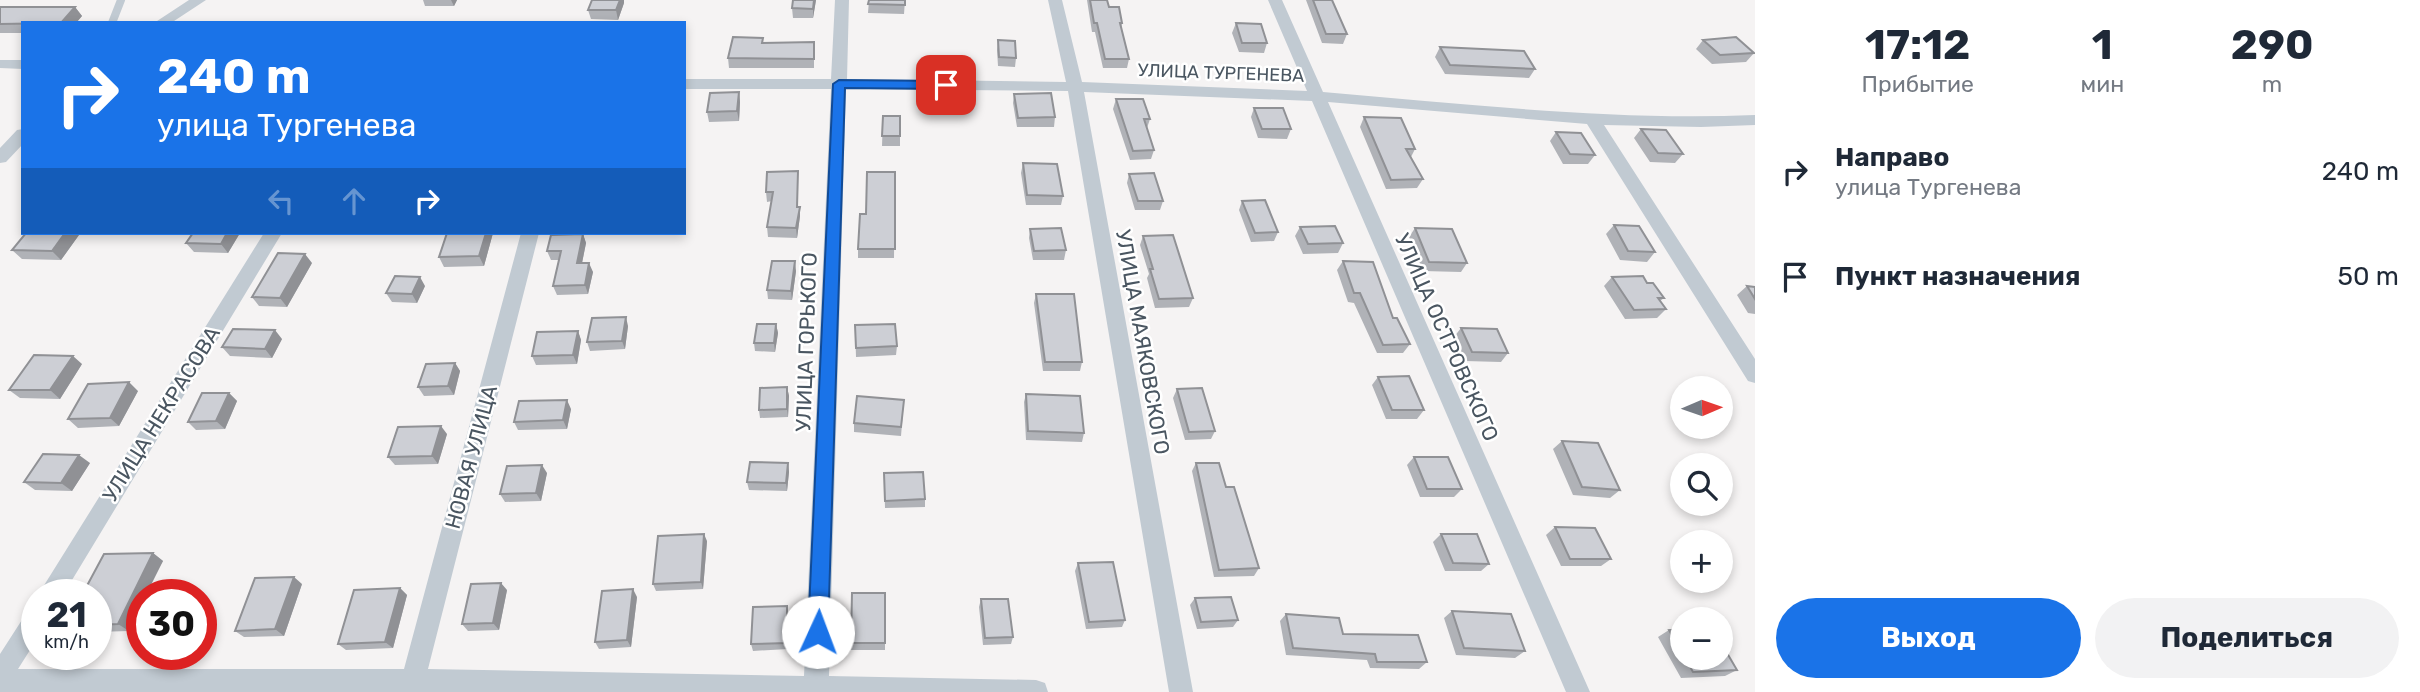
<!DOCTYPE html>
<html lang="ru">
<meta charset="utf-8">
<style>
:root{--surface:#fff;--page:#f2f2f3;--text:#1f2937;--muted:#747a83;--accent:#1a73e8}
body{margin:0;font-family:Rubik,sans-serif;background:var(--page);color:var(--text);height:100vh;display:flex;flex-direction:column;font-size:26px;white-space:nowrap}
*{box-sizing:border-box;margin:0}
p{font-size:23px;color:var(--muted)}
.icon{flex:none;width:38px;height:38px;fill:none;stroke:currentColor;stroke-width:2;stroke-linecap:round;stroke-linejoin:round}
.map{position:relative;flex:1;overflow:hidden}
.sheet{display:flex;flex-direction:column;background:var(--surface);width:665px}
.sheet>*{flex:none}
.hud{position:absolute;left:21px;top:21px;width:665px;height:214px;border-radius:0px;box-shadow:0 4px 10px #0003;background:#1a73e8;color:#fff;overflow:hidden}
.needle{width:46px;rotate:88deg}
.tools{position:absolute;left:1670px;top:376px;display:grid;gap:14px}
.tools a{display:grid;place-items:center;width:63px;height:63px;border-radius:50%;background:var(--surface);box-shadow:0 4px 10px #0003;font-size:35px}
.speed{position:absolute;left:21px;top:579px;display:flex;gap:14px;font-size:35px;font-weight:700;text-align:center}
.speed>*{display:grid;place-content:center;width:91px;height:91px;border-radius:50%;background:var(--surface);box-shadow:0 4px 10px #0003;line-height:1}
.speed small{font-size:18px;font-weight:400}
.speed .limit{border:10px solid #d22;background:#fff;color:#111}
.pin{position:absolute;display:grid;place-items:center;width:60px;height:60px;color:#fff;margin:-30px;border-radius:14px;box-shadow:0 4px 10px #0006}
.me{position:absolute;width:77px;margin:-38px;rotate:2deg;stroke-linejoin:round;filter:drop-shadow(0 0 5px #0008)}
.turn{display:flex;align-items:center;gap:24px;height:147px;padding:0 21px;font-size:32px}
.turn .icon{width:91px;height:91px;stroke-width:2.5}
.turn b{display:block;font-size:49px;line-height:60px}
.lanes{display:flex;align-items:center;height:66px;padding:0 21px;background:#0003;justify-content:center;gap:35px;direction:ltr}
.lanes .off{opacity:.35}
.eta{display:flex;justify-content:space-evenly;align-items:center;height:119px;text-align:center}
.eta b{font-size:42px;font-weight:700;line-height:49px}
.button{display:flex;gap:14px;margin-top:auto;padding:14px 21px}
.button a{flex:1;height:80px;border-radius:42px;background:var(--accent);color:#fff;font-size:28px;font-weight:700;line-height:80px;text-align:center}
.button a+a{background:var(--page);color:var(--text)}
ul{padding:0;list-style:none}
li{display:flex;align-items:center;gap:21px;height:105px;padding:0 21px}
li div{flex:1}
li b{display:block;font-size:26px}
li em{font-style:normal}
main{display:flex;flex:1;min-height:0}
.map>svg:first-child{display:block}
</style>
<main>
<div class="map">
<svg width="1755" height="692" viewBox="0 0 1755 692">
<rect width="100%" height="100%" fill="#f5f3f3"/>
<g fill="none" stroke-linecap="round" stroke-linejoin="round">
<path stroke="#c1cad2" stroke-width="8" d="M 112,23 L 121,0"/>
<path fill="#c1cad2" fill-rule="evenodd" d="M 189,0 L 206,0 L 171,23 L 154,23 Z
M 835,0 L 849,0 L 847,79 L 1066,82 L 1048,0 L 1062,0 L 1082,82 L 1307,91 L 1268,0 L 1282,0 L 1323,92 C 1468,104 1610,121 1755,115 L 1755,125 L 1701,127 L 1604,125 L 1755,359 L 1755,383 L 1748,381 L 1587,124 L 1328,102 L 1590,692 L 1566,692 L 1312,101 L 1084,92 L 1193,692 L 1169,692 L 1068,91 L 846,89 L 829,676 L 1036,680 L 1045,683 L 1048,692 L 0,692 L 0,654 L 29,609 L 37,606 L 37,639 L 18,669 L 404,669 L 521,233 L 539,233 L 428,669 L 804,676 L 831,89 L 684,89 L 684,79 L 831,79 Z
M 0,60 L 23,60 L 23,69 L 0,68 Z
M 23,129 L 23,144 L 6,162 L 0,163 L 0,148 L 17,130 Z
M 264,233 L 282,233 L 63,595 L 38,595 Z"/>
</g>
<path fill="#b0b2b7" d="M 423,0 L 457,0 L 454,6 L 425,6 Z
M 793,0 L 816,0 L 813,18 L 793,18 L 792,8 Z
M 869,0 L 905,0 L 904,14 L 868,13 Z
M 1087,0 L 1107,0 L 1109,7 L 1122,23 L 1121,28 L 1129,59 L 1127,68 L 1103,68 L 1095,32 L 1092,32 Z
M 1306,0 L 1332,0 L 1347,34 L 1343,44 L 1322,43 Z
M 624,3 L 618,20 L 591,19 L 588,10 Z
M 0,7 L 75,7 L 82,16 L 76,23 L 23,23 L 23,33 L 0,33 Z
M 1236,23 L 1267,43 L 1264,53 L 1239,52 L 1232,33 Z
M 998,40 L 1016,58 L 1015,67 L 998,66 L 997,50 Z
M 1703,40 L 1754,53 L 1746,62 L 1712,64 L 1696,49 Z
M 814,42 L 814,68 L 729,68 L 728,58 L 764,43 Z
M 1440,47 L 1535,69 L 1529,78 L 1445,74 L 1435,57 Z
M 739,92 L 740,102 L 739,121 L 709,122 L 707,112 Z
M 1014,94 L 1055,117 L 1054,127 L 1017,127 L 1013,103 Z
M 1116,99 L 1150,119 L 1147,128 L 1154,150 L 1151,159 L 1130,160 L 1113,109 Z
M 1254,108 L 1291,129 L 1287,139 L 1258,138 L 1251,117 Z
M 883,116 L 900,116 L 900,146 L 882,146 Z
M 1364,117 L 1415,149 L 1411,157 L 1423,179 L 1417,188 L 1386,189 L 1360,127 Z
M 1641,129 L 1683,154 L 1675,163 L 1650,162 L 1634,138 Z
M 1556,132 L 1595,155 L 1588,164 L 1563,164 L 1550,141 Z
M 1023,163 L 1063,196 L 1061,205 L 1026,205 L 1021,173 Z
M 798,171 L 798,207 L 800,207 L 800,216 L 797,238 L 768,237 L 767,227 L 772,201 L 767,202 L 766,192 Z
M 895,172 L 894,258 L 858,258 L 858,249 L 866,214 Z
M 1129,174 L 1163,201 L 1160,210 L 1135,210 L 1127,183 Z
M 1242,201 L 1278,232 L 1274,241 L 1251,242 L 1239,210 Z
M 1614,225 L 1655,252 L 1647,262 L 1620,260 L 1606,234 Z
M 1300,227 L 1343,243 L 1338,253 L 1303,254 L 1295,236 Z
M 1415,228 L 1467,263 L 1461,272 L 1423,271 L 1409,237 Z
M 1030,229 L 1066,250 L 1064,260 L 1033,260 L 1029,238 Z
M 193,233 L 240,233 L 228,253 L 194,252 L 186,243 Z
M 447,233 L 493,233 L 484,266 L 444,267 L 439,257 Z
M 583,234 L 586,243 L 582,263 L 593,272 L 588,294 L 557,295 L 553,286 L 559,260 L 551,260 L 547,251 Z
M 79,235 L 61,260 L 22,259 L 12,250 Z
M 1143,236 L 1193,298 L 1189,307 L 1155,308 L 1147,278 L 1149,274 L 1140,245 Z
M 1343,261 L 1393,318 L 1410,344 L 1403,353 L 1377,353 L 1354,303 L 1348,302 L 1337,270 Z
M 312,263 L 287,307 L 259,306 L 252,297 Z
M 796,271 L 792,300 L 768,299 L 767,290 Z
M 1612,277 L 1647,283 L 1664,298 L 1660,301 L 1666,309 L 1657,318 L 1625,319 L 1604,286 Z
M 425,286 L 417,303 L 392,302 L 386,293 Z
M 1747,286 L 1755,287 L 1755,314 L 1748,313 L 1737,295 Z
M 1036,294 L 1082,362 L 1080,371 L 1043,371 L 1034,303 Z
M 776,324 L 778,333 L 775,352 L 755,351 L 754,343 Z
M 855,325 L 897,346 L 896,355 L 856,357 Z
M 628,326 L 625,349 L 590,351 L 587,342 Z
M 1461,328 L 1508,353 L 1501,362 L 1465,361 L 1454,337 Z
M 578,331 L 581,340 L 577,364 L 536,365 L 532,356 Z
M 282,339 L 272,358 L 230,356 L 222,347 Z
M 455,363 L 460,371 L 454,395 L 424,396 L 418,387 Z
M 82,364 L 60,399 L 20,398 L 9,390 Z
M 1378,377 L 1424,410 L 1417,419 L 1386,419 L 1372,385 Z
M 787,387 L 789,396 L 788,417 L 760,418 L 759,410 Z
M 1177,389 L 1215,431 L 1211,439 L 1185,440 L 1173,398 Z
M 138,391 L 119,426 L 78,428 L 68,419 Z
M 229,393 L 237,401 L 225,429 L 196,430 L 188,422 Z
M 1026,394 L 1084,433 L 1082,442 L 1026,440 L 1024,402 Z
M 904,400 L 901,436 L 854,432 L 854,423 Z
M 571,409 L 567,429 L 518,430 L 514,422 Z
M 447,434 L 438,464 L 395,465 L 388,457 Z
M 1562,441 L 1620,490 L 1610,498 L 1573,495 L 1553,449 Z
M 1414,457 L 1462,489 L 1454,497 L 1420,497 L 1407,465 Z
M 90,463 L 72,491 L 35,490 L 24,482 Z
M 788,463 L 789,472 L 787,491 L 749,490 L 747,482 Z
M 1196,463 L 1259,568 L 1254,576 L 1214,577 L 1192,471 Z
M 547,473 L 541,501 L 505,502 L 500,494 Z
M 884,473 L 925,499 L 925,507 L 885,508 Z
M 1555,527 L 1611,559 L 1601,566 L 1561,566 L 1546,535 Z
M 1441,534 L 1489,564 L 1481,571 L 1445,571 L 1433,542 Z
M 707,541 L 703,589 L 656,591 L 653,584 Z
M 153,553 L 163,561 L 142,595 L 142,605 L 129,631 L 96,632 L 96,595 Z
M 1078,563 L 1125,620 L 1122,627 L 1086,629 L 1075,571 Z
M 302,584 L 284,636 L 244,637 L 235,631 Z
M 400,588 L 407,595 L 393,648 L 346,650 L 338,644 Z
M 507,590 L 499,630 L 468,631 L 462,624 Z
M 885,593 L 885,650 L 851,650 L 851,643 Z
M 637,597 L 631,647 L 599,649 L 595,642 Z
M 1195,598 L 1238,620 L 1233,627 L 1197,629 L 1190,605 Z
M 981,599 L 1013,637 L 1011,644 L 983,645 L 979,607 Z
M 1452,611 L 1525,651 L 1515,658 L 1456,655 L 1444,618 Z
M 788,613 L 788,649 L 753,651 L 751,644 Z
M 1286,614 L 1427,662 L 1419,669 L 1370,668 L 1367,660 L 1286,655 L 1280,621 Z
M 1682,629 L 1682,658 L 1720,658 L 1737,670 L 1725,676 L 1681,678 L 1658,637 L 1669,630 Z"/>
<path fill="#909195" d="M 451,0 L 457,0 L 454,6 Z
M 620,0 L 624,0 L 624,3 L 618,20 L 616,10 Z
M 814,0 L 816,0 L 813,18 L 813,9 Z
M 75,7 L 82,16 L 76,23 L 61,23 Z
M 739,92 L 740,102 L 739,121 L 737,111 Z
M 800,207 L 800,216 L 797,238 L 796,228 Z
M 65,233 L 77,233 L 79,235 L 61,260 L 52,251 Z
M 227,233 L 240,233 L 228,253 L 221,244 Z
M 486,233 L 493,233 L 484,266 L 479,256 Z
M 583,234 L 586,243 L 580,273 L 577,263 Z
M 305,254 L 312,263 L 287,307 L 280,298 Z
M 795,261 L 796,271 L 792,300 L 791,291 Z
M 589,263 L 593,272 L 588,294 L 585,285 Z
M 420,277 L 425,286 L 417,303 L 412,294 Z
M 626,317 L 628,326 L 625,349 L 622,341 Z
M 776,324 L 778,333 L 775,352 L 774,343 Z
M 275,330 L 282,339 L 272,358 L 265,349 Z
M 578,331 L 581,340 L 577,364 L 573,355 Z
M 73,356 L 82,364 L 60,399 L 50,390 Z
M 455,363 L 460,371 L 454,395 L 448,386 Z
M 129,382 L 138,391 L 119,426 L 110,418 Z
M 787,387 L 789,396 L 788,417 L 787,409 Z
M 229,393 L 237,401 L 225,429 L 216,421 Z
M 567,400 L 571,409 L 567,429 L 563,420 Z
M 441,426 L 447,434 L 438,464 L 432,456 Z
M 79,455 L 90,463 L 72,491 L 61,483 Z
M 788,463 L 789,472 L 787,491 L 786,483 Z
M 542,465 L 547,473 L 541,501 L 536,493 Z
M 704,534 L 707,541 L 703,589 L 701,582 Z
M 153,553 L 163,561 L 146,595 L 142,595 L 142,605 L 129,631 L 118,624 Z
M 294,577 L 302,584 L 284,636 L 275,629 Z
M 501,583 L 507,590 L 499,630 L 493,623 Z
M 400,588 L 407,595 L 393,648 L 385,642 Z
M 633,589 L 637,597 L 631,647 L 627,640 Z
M 787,606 L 788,613 L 788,649 L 787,643 Z"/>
<path fill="#cdcfd5" stroke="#909195" stroke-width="2" d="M 592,0 L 620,0 L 616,10 L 588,10 Z
M 793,0 L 814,0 L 813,9 L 792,8 Z
M 869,0 L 905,0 L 905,5 L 868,4 Z
M 1090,0 L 1107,0 L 1109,7 L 1119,7 L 1122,23 L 1120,23 L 1129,59 L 1105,59 L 1097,23 L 1094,23 Z
M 1313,0 L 1332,0 L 1347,34 L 1326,34 Z
M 0,7 L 75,7 L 61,23 L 0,24 Z
M 1236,23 L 1261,24 L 1267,43 L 1242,43 Z
M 733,37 L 763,38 L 762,43 L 814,42 L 814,59 L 728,58 Z
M 1736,37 L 1754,53 L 1720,55 L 1703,40 Z
M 998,40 L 1015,41 L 1016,58 L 999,57 Z
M 1440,47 L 1524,51 L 1535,69 L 1450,65 Z
M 739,92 L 737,111 L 707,112 L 710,93 Z
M 1051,93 L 1055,117 L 1018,118 L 1014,94 Z
M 1116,99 L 1143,99 L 1150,119 L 1144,119 L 1154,150 L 1133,151 Z
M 1254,108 L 1283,108 L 1291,129 L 1262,129 Z
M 883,116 L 900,116 L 900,136 L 882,136 Z
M 1364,117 L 1401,118 L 1415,149 L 1406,149 L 1423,179 L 1391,180 Z
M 1641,129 L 1666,130 L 1683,154 L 1658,153 Z
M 1556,132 L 1581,133 L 1595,155 L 1570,154 Z
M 1023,163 L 1057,164 L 1063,196 L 1027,195 Z
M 798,171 L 797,207 L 800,207 L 796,228 L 767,227 L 773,192 L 766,192 L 767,172 Z
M 867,172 L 895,172 L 895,249 L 858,249 L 860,214 L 866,214 Z
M 1154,173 L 1163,201 L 1138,201 L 1129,174 Z
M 1265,200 L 1278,232 L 1255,233 L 1242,201 Z
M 1614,225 L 1639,226 L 1655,252 L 1628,251 Z
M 1335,226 L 1343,243 L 1308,244 L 1300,227 Z
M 1061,228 L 1066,250 L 1034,251 L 1030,229 Z
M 1415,228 L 1452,229 L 1467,263 L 1429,262 Z
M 26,233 L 65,233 L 52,251 L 12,250 Z
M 193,233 L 227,233 L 221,244 L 186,243 Z
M 447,233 L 486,233 L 479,256 L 439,257 Z
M 583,234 L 577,263 L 589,263 L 585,285 L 553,286 L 561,251 L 547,251 L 551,235 Z
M 1173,235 L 1193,298 L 1159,299 L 1150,269 L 1153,269 L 1143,236 Z
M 278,253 L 305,254 L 280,298 L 252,297 Z
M 772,261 L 795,261 L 791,291 L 767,290 Z
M 1343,261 L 1373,262 L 1393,318 L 1397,318 L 1410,344 L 1383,345 L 1360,293 L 1354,293 Z
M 395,276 L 420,277 L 412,294 L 386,293 Z
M 1643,276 L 1647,283 L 1653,283 L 1664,298 L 1658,298 L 1666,309 L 1634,310 L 1612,277 Z
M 1747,286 L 1755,287 L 1755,299 Z
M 1036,294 L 1074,294 L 1082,362 L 1045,362 Z
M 626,317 L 622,341 L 587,342 L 592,318 Z
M 757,324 L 776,324 L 774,343 L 754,343 Z
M 895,324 L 897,346 L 856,348 L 855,325 Z
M 1461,328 L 1497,329 L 1508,353 L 1472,352 Z
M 233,329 L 275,330 L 265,349 L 222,347 Z
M 578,331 L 573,355 L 532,356 L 537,332 Z
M 34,355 L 73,356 L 50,390 L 9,390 Z
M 455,363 L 448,386 L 418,387 L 426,364 Z
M 1409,376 L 1424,410 L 1392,410 L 1378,377 Z
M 129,382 L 110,418 L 68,419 L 88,384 Z
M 787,387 L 787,409 L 759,410 L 760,388 Z
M 1202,388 L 1215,431 L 1189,432 L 1177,389 Z
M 202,393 L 229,393 L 216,421 L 188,422 Z
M 1026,394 L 1080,396 L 1084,433 L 1028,431 Z
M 857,396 L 904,400 L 901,427 L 854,423 Z
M 567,400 L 563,420 L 514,422 L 519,401 Z
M 441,426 L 432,456 L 388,457 L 398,427 Z
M 1562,441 L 1598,443 L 1620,490 L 1582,487 Z
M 43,454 L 79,455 L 61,483 L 24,482 Z
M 1414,457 L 1448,457 L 1462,489 L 1427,489 Z
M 750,462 L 788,463 L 786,483 L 747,482 Z
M 1196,463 L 1219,463 L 1226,487 L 1234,487 L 1259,568 L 1219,570 Z
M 542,465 L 536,493 L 500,494 L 507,466 Z
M 923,472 L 925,499 L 885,501 L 884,473 Z
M 1555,527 L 1595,528 L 1611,559 L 1570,559 Z
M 704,534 L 701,582 L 653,584 L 658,536 Z
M 1441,534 L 1477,534 L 1489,564 L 1453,563 Z
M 153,553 L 118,624 L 96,625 L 96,595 L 82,595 L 104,554 Z
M 1113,562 L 1125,620 L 1089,622 L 1078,563 Z
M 294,577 L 275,629 L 235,631 L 255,578 Z
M 501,583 L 493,623 L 462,624 L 471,584 Z
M 400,588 L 385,642 L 338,644 L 354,590 Z
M 633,589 L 627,640 L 595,642 L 602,591 Z
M 852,593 L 885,593 L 885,643 L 851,643 Z
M 1231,597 L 1238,620 L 1201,622 L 1195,598 Z
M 981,599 L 1008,599 L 1013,637 L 985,638 Z
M 787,606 L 787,643 L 751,644 L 753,607 Z
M 1452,611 L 1511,614 L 1525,651 L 1464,648 Z
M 1286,614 L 1339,618 L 1343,634 L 1418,635 L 1427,662 L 1377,662 L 1375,654 L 1293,648 Z
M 1682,629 L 1682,652 L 1669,630 Z
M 1720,641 L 1737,670 L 1693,672 L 1685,658 L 1720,658 Z"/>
<path fill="#1a73e8" stroke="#114b97" stroke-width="2" d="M 839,80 L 946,81 L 952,85 L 946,89 L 845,88 L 828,632 L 825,638 L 818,641 L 811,638 L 808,632 L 833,84 Z"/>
<g text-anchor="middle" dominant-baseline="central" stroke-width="5" stroke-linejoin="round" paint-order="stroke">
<g font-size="18" fill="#4a5661" stroke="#fff">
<text transform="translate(1221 73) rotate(2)">УЛИЦА ТУРГЕНЕВА</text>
</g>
<g font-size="21" fill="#4a5661" stroke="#fff">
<text transform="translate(1447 337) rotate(66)">УЛИЦА ОСТРОВСКОГО</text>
<text transform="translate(806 342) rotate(-88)">УЛИЦА ГОРЬКОГО</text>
<text transform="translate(1143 342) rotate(80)">УЛИЦА МАЯКОВСКОГО</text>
<text transform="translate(161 414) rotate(-58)">УЛИЦА НЕКРАСОВА</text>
<text transform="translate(471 457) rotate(-75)">НОВАЯ УЛИЦА</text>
</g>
</g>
</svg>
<div class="tools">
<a><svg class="needle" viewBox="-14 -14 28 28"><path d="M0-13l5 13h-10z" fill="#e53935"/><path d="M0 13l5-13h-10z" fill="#747a83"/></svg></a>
<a><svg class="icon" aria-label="search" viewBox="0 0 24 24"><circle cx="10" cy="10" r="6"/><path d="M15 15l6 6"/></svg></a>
<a>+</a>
<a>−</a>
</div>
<div class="speed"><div>21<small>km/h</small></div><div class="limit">30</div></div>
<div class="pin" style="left:946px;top:85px;background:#d93025"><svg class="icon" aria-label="arrive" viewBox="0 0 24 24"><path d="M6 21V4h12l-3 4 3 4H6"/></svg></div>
<svg class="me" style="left:818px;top:632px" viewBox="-20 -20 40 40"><circle r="19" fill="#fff"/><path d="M0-13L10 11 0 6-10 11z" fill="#1a73e8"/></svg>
<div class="hud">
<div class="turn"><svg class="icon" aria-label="right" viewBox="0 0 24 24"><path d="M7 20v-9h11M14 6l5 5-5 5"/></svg><div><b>240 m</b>улица Тургенева</div></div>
<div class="lanes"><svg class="icon off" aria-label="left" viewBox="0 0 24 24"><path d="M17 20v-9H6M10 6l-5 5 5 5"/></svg><svg class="icon off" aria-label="ahead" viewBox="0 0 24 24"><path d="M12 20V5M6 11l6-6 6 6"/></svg><svg class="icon" aria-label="right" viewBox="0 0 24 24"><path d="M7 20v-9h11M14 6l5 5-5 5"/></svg></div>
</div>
</div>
<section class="sheet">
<div class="eta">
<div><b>17:12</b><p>Прибытие</p></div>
<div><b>1</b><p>мин</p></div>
<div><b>290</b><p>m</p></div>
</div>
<ul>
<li><svg class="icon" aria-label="right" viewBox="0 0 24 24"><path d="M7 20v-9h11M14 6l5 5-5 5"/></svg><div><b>Направо</b><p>улица Тургенева</p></div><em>240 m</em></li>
<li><svg class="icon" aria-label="arrive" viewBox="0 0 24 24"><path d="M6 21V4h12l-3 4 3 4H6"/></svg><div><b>Пункт назначения</b></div><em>50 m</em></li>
</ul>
<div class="button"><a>Выход</a><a>Поделиться</a></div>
</section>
</main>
